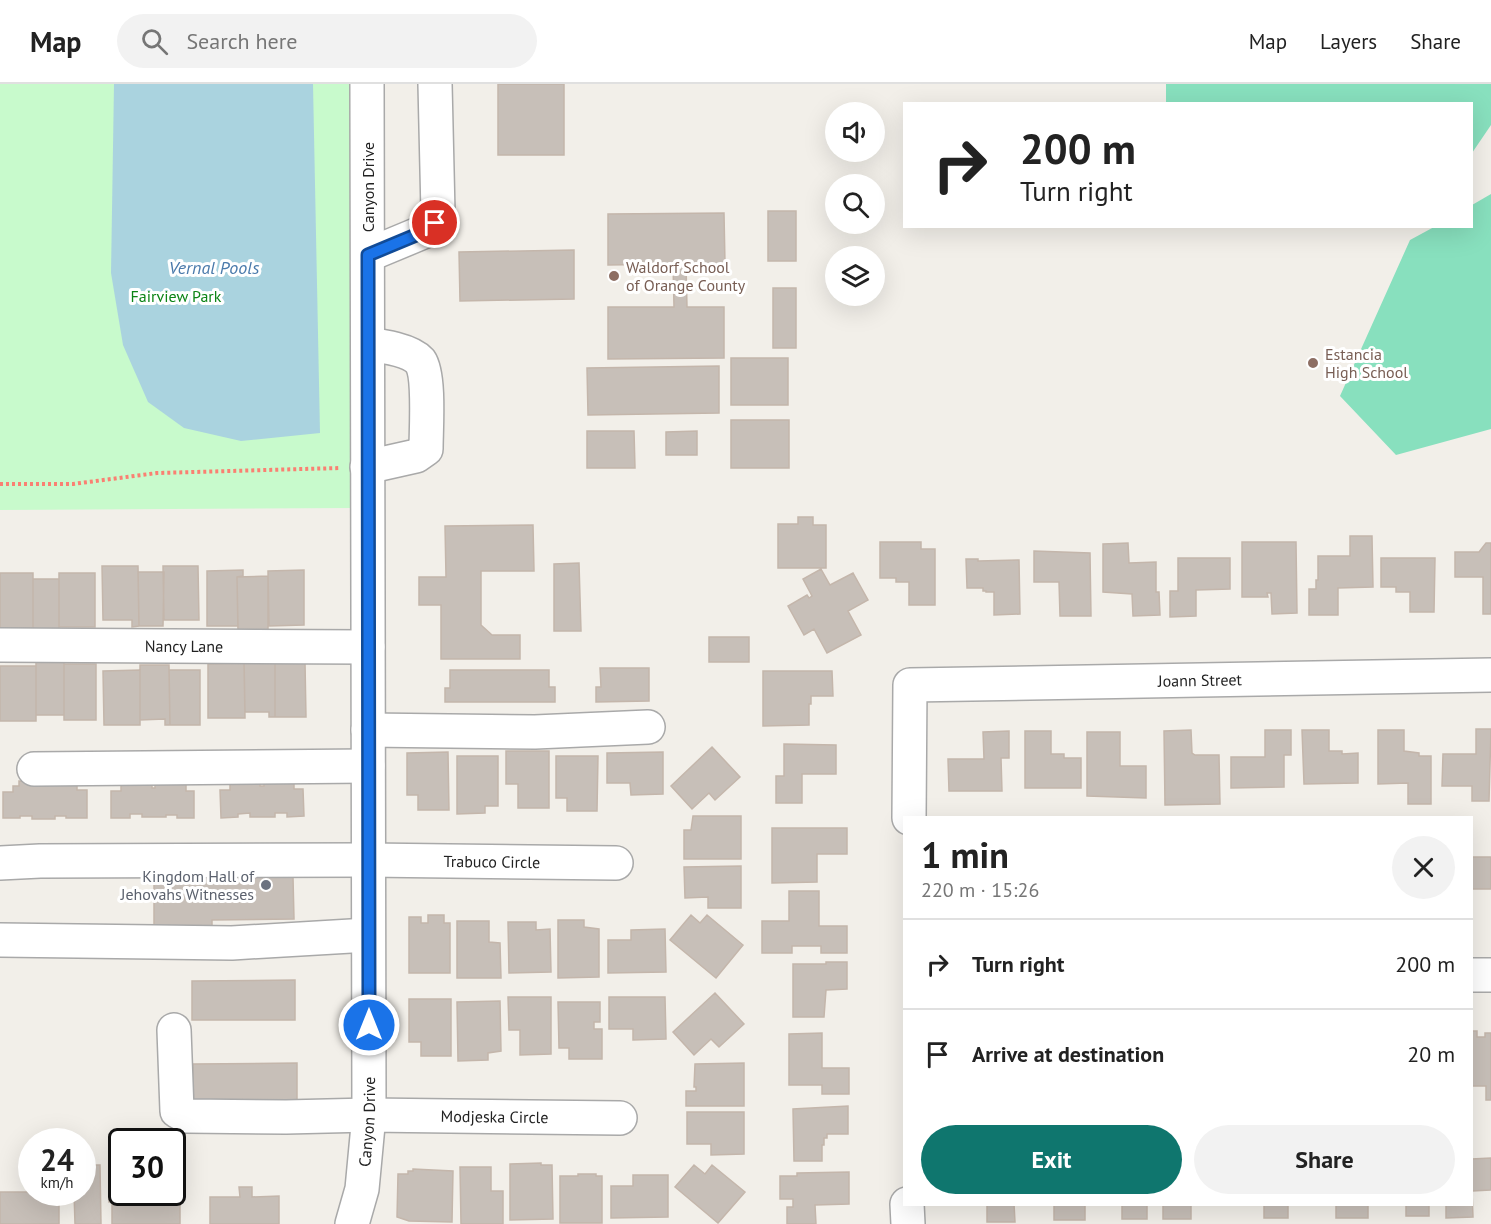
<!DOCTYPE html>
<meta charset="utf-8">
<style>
:root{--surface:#fff;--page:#f2f2f2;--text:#222;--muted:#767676;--line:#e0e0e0;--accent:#0f766e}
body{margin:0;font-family:"PT Sans",sans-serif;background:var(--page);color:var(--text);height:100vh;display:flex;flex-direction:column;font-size:22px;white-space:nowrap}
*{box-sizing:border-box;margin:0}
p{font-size:20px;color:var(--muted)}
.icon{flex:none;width:33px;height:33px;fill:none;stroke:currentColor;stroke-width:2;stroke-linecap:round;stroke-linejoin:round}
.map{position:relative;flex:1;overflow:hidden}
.details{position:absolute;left:903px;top:732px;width:570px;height:390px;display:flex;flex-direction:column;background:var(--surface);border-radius:0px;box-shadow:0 6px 24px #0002}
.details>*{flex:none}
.hud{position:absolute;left:903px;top:18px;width:570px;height:126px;border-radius:0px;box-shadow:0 6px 24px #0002;background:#fff;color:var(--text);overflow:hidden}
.controls{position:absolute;left:825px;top:18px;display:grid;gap:12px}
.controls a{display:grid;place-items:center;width:60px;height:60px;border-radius:50%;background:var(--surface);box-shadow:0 6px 24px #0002;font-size:30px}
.speed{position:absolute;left:18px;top:1044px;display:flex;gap:12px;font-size:30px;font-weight:700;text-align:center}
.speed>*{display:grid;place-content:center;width:78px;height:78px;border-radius:50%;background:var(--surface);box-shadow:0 6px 24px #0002;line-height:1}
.speed small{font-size:15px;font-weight:400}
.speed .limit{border:3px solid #111;border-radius:9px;background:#fff;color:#111}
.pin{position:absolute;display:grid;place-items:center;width:51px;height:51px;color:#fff;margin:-26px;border:3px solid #fff;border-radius:50%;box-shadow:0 2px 6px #0007}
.me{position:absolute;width:66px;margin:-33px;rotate:0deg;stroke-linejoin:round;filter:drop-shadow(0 0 4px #0008)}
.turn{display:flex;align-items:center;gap:21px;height:126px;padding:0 18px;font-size:27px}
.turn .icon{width:78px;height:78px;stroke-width:2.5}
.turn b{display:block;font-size:42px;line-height:51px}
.round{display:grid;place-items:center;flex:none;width:63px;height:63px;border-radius:32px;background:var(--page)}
.summary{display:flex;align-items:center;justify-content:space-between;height:102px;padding:0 18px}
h1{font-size:36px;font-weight:700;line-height:45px}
.cta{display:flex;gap:12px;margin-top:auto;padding:12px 18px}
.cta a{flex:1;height:69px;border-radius:36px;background:var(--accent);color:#fff;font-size:24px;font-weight:700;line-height:69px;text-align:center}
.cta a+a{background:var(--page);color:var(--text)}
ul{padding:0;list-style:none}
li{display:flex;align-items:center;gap:18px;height:90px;padding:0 18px;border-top:2px solid var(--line)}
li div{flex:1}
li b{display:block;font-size:22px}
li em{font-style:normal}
header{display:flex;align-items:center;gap:36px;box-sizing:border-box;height:84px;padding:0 30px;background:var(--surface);border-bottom:2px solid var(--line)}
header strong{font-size:28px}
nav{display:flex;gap:33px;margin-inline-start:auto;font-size:21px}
.search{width:420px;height:54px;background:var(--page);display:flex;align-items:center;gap:15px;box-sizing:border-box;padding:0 21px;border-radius:33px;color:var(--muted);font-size:22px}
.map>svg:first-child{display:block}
</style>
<header>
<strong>Map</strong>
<div class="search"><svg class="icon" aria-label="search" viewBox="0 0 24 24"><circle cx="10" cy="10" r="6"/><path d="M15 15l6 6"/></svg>Search here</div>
<nav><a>Map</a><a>Layers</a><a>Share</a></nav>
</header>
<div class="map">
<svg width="1491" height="1140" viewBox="0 0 1491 1140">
<rect width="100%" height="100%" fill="#f2efe9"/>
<path fill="#c8facc" d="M 0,0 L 352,0 L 353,424 L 0,426 Z"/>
<path fill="#88e0be" d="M 1166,0 L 1491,0 L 1491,41 L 1472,69 L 1472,20 L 1166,19 Z
M 1491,110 L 1491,345 L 1396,371 L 1340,312 L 1410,156 L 1434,143 L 1472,142 L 1472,121 Z"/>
<path fill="#aad3df" d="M 114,0 L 313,0 L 320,349 L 241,357 L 184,344 L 148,318 L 123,261 L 111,189 Z"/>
<path fill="#c7bfb8" stroke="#c4b6ab" stroke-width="1.5" d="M 498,0 L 564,0 L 564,71 L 498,71 Z
M 768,127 L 796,127 L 796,177 L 768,177 Z
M 724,129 L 725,180 L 686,181 L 687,223 L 724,223 L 724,274 L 608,275 L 608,223 L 674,223 L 673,180 L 608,181 L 608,130 Z
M 574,166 L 574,215 L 460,217 L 459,168 Z
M 773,204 L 796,204 L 796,264 L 773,264 Z
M 731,274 L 788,274 L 788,321 L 731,321 Z
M 719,282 L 719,329 L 588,331 L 587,284 Z
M 731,336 L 789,336 L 789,384 L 731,384 Z
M 587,347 L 634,347 L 635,384 L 587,384 Z
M 697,347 L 697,371 L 666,371 L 666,348 Z
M 798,433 L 813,433 L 813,441 L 826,441 L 826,484 L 778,484 L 778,440 L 798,440 Z
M 533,441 L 534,487 L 481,487 L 481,541 L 492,551 L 520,551 L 520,575 L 441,575 L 441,521 L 419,521 L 419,493 L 446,493 L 445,442 Z
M 1350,452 L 1372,452 L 1373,503 L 1338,504 L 1338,531 L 1309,531 L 1309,505 L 1316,505 L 1316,496 L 1318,496 L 1318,472 L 1350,472 Z
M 880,458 L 921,458 L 921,465 L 935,465 L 935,521 L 909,521 L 909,498 L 896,498 L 896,494 L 880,494 Z
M 1242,458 L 1296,458 L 1297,529 L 1272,530 L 1271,509 L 1267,509 L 1268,513 L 1242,513 Z
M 1128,459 L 1129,479 L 1156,478 L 1156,508 L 1159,508 L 1160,531 L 1133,532 L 1132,510 L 1103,508 L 1103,460 Z
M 1486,459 L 1491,459 L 1491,530 L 1483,530 L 1483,493 L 1455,493 L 1455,468 L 1479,468 Z
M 1034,467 L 1090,469 L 1091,532 L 1060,532 L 1059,498 L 1034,498 Z
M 1178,474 L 1230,474 L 1230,505 L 1196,506 L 1196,532 L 1170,533 L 1170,507 L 1178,507 Z
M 1381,474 L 1435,474 L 1434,528 L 1410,528 L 1410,508 L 1396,508 L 1396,503 L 1381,503 Z
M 966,475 L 978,475 L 978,477 L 1019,476 L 1020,530 L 994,531 L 994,508 L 986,508 L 986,507 L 983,507 L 983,504 L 967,504 Z
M 579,479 L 581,547 L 554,547 L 554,480 Z
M 102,482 L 138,482 L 139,542 L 132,543 L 132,536 L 103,536 Z
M 163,482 L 198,482 L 199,536 L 164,536 Z
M 821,485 L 830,501 L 853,489 L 868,516 L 848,527 L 861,551 L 827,569 L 814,545 L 804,551 L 788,522 L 807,511 L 809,514 L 812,512 L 803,495 Z
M 243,486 L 243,492 L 237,493 L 238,542 L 207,542 L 207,487 Z
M 304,486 L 304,541 L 269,542 L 268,487 Z
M 138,488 L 164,488 L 163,542 L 139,542 Z
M 0,489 L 33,489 L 33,550 L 29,550 L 29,544 L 0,544 Z
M 59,489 L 95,489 L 95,543 L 59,543 Z
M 268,492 L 268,548 L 238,548 L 237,493 Z
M 33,495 L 59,495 L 59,549 L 33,550 Z
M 709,553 L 749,553 L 749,578 L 709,578 Z
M 275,572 L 275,633 L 269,633 L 269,628 L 245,628 L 244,573 Z
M 36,575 L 64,575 L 64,631 L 36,631 Z
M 275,578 L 305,578 L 306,633 L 275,633 Z
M 244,579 L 245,634 L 208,634 L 208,580 Z
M 64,580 L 96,580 L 96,636 L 64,636 Z
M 140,581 L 169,581 L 170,641 L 165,641 L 165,635 L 140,636 Z
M 0,582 L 36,582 L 36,637 L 0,637 Z
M 600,584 L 649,584 L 649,617 L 596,618 L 596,603 L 601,603 Z
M 140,586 L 140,641 L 104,641 L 103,587 Z
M 169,586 L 200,586 L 200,641 L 170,641 Z
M 450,586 L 549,586 L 549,603 L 555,603 L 555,618 L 445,618 L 445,604 L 450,604 Z
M 763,587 L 832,587 L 833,612 L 811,612 L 811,620 L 809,620 L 809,641 L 763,642 Z
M 1476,645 L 1491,645 L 1489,717 L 1472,717 L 1472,702 L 1442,702 L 1443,670 L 1476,670 Z
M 1191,646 L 1192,669 L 1195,671 L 1219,671 L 1220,720 L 1165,721 L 1164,647 Z
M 1265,646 L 1291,646 L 1291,671 L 1284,671 L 1284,703 L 1231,704 L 1231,673 L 1265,673 Z
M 1302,646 L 1329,646 L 1329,667 L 1342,667 L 1342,670 L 1358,669 L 1358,699 L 1304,700 Z
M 1378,646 L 1404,646 L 1404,667 L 1419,669 L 1419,672 L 1431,672 L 1431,720 L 1408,720 L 1408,699 L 1378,700 Z
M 1009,647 L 1009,674 L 1001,674 L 1002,707 L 949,707 L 948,675 L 984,675 L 983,648 Z
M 1025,647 L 1051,647 L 1051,670 L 1064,670 L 1064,674 L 1081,674 L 1081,704 L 1025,704 Z
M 1087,648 L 1120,648 L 1120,682 L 1146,682 L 1146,714 L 1087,712 Z
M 784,660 L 836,661 L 836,690 L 802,690 L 802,719 L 776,719 L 776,692 L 784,692 Z
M 712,663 L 740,693 L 715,716 L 709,709 L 692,725 L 671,702 Z
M 506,667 L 549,667 L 549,724 L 518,724 L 518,700 L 506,700 Z
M 448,668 L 449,726 L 418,726 L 418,711 L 407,711 L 407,669 Z
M 663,668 L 663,710 L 631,711 L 630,699 L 607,699 L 607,669 Z
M 457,672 L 498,672 L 498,722 L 485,722 L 485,729 L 457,730 Z
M 556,672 L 598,672 L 597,727 L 567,727 L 567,714 L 556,714 Z
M 19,697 L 41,699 L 41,702 L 47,702 L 47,699 L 77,700 L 77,706 L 87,706 L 87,734 L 66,734 L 66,732 L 55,732 L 55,735 L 32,735 L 32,732 L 20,732 L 20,734 L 3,734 L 3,708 L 13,708 L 13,702 L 19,702 Z
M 260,697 L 260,702 L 264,702 L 264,697 L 294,698 L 294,705 L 303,705 L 304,732 L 287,733 L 287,729 L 275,729 L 275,733 L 250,733 L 250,729 L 238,730 L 238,733 L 221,734 L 220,706 L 230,706 L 230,699 Z
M 152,699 L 152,704 L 155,704 L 155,699 L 186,699 L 186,707 L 194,707 L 194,734 L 177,734 L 177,731 L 166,731 L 166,733 L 142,733 L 142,730 L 130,730 L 130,734 L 111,734 L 111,707 L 121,707 L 121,700 Z
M 693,732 L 741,732 L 741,775 L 684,775 L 684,746 L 691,746 Z
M 772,744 L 847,744 L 847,770 L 817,770 L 817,798 L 772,799 Z
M 1472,773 L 1491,773 L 1491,805 L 1472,805 Z
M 741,782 L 741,824 L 708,824 L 708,813 L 685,814 L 684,783 Z
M 154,787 L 212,787 L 212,794 L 293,793 L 294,835 L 212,836 L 212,843 L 154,844 Z
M 789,807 L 819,807 L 819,842 L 847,842 L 847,869 L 821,869 L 821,862 L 792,862 L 792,869 L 762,869 L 762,837 L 789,837 Z
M 428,831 L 444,831 L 444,839 L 450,839 L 450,889 L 409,889 L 409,833 L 421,833 L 421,839 L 428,839 Z
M 691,831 L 700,839 L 707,831 L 743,861 L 716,894 L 670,856 Z
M 558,836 L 584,836 L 584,843 L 599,845 L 599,893 L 558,894 Z
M 457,837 L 489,837 L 489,858 L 500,859 L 501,894 L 457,894 Z
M 508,838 L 536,838 L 536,846 L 550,845 L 551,888 L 509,889 Z
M 665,845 L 666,888 L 608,889 L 608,856 L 631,856 L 631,846 Z
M 826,878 L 847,878 L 847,905 L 826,906 L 824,933 L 793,933 L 793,880 L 826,880 Z
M 295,896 L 295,936 L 192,936 L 192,897 Z
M 715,909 L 744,940 L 719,963 L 711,955 L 694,971 L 673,948 Z
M 508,913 L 551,913 L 551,970 L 520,971 L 520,946 L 509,946 Z
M 609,913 L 665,913 L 666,955 L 633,956 L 633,945 L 609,945 Z
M 409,915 L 451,915 L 451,972 L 421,972 L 421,958 L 409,958 Z
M 500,917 L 501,967 L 488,969 L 488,976 L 458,977 L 457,918 Z
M 558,918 L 600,918 L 600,938 L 594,938 L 594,945 L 602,945 L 602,975 L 569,975 L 569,964 L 559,964 Z
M 1472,947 L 1477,947 L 1477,953 L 1485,953 L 1485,949 L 1491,949 L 1491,1016 L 1486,1016 L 1486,1002 L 1472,1002 Z
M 822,949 L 822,984 L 849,984 L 849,1010 L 822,1010 L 822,1001 L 789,1001 L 789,950 Z
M 297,979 L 297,1020 L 193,1021 L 193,980 Z
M 744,979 L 744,1022 L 686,1022 L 686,1007 L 696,1007 L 696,1003 L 694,1003 L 695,980 Z
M 848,1022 L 848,1050 L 827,1050 L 827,1054 L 824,1054 L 824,1061 L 822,1061 L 822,1077 L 794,1077 L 793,1025 Z
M 687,1028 L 744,1028 L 744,1070 L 711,1071 L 711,1060 L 687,1060 Z
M 1491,1074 L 1491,1106 L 1472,1107 L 1473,1133 L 1446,1134 L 1446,1120 L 1472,1120 L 1472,1075 Z
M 541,1079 L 541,1081 L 552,1081 L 553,1135 L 510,1136 L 510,1080 Z
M 113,1080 L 122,1080 L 122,1108 L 149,1108 L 149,1114 L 180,1113 L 180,1140 L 112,1140 L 112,1118 L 109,1118 L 109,1093 L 113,1093 Z
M 30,1081 L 32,1108 L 59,1108 L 59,1140 L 0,1140 L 0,1108 L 30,1108 Z
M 82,1081 L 100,1081 L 101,1140 L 75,1140 L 74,1108 L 82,1108 Z
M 694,1081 L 705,1090 L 712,1081 L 745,1108 L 718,1139 L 675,1103 Z
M 460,1083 L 491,1083 L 491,1107 L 503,1107 L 503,1140 L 461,1140 Z
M 413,1085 L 453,1087 L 452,1138 L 409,1137 L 397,1133 L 398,1090 L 408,1090 L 408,1087 L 413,1087 Z
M 849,1088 L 849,1120 L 815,1121 L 816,1140 L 787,1140 L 787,1123 L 793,1123 L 793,1115 L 780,1115 L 780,1092 L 797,1092 L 797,1089 Z
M 578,1090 L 596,1090 L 596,1092 L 602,1092 L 602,1139 L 560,1139 L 560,1092 L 578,1092 Z
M 633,1091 L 668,1091 L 668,1133 L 611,1134 L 611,1102 L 633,1102 Z
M 239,1103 L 252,1103 L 252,1113 L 279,1112 L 279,1140 L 210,1140 L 210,1113 L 240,1113 Z
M 987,1120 L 1014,1120 L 1015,1138 L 987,1138 Z
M 1054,1120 L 1085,1120 L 1085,1136 L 1054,1136 Z
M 1122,1120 L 1147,1120 L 1147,1135 L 1122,1135 Z
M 1163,1120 L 1191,1120 L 1191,1135 L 1163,1135 Z
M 1264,1120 L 1288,1120 L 1288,1134 L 1264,1134 Z
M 1336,1120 L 1368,1120 L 1368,1134 L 1336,1134 Z
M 1406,1120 L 1429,1120 L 1429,1132 L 1406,1132 Z"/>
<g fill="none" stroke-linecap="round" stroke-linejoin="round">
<g stroke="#a9a9a9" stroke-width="36">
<g id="minor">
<path d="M 368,171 L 428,146 L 435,139 L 438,129 L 435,0"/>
<path d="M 367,383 L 416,372 L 426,365 C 426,346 430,291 420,277 C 410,266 382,262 368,260"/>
<path id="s1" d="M 0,561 L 368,563"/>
<path d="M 368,646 L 535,648 L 648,643"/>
<path d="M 34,685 L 368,682"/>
<path id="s2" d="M 909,734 L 910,601 L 1491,591"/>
<path id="s3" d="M 0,779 L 40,777 L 368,776 L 616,779"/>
<path d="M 0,856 L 232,859 L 368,851"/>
<path d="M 1472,891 L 1491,891"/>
<path id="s4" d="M 174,946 L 177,1027 L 186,1032 L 286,1033 L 369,1031 L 620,1034"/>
<path d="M 907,1120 L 908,1140"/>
<path id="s5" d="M 352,1140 L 362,1105 L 369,1031 L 367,0"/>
</g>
</g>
<path stroke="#fa8072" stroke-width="4" stroke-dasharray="3 3" stroke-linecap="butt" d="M 0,400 L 73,400 L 157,389 L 340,384"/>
<use href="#minor" stroke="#fff" stroke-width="33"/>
</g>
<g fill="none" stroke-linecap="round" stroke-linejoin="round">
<g stroke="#114b97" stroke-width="15">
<path id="route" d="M 369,941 L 368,171 L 428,146 L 435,139"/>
</g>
<use href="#route" stroke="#1a73e8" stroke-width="10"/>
</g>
<g fill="#8d6e63" stroke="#fff" stroke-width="2">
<circle cx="614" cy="192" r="6"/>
<circle cx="1313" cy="279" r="6"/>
</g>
<circle fill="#6b7280" stroke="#fff" stroke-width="2" cx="266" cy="801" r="6"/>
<g text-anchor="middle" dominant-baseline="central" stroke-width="6" stroke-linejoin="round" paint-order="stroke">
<g font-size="16" fill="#222" stroke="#fff">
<text transform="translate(368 103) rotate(-90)">Canyon Drive</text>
<text stroke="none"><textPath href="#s1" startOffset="184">Nancy Lane</textPath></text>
<text stroke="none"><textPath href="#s2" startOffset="423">Joann Street</textPath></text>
<text stroke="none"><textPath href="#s3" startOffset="492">Trabuco Circle</textPath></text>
<text stroke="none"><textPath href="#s4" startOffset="400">Modjeska Circle</textPath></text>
<text stroke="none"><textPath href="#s5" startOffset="104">Canyon Drive</textPath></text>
</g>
<g font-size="16" fill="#785e54" stroke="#fff" text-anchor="start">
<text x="626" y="183">Waldorf School<tspan x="626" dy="18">of Orange County</tspan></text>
<text x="1325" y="270">Estancia<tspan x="1325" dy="18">High School</tspan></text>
</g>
<g font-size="16" fill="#0c8416" stroke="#fff">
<text x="176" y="212">Fairview Park</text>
</g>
<g font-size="16" fill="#5b616d" stroke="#fff" text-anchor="end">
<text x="254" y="792">Kingdom Hall of<tspan x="254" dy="18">Jehovahs Witnesses</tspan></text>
</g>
<g font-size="18" font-style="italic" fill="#4a7aab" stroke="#fff">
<text x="214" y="183">Vernal Pools</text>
</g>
</g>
</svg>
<div class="controls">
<a><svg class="icon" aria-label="sound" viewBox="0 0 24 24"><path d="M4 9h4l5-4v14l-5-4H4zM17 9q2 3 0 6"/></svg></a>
<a><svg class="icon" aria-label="search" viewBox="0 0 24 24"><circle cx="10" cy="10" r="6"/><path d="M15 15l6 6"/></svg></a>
<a><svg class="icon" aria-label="layers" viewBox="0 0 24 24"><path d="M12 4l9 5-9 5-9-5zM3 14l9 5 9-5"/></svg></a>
</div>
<div class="speed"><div>24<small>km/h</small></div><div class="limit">30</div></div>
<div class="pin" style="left:435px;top:139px;background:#d93025"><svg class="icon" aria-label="arrive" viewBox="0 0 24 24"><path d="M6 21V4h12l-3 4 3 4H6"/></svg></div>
<svg class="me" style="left:369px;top:941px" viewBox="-20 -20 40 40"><circle r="17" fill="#1a73e8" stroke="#fff" stroke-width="3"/><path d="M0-11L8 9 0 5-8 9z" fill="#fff"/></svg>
<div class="hud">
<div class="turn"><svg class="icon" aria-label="right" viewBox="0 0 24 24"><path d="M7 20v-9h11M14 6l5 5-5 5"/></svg><div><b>200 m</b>Turn right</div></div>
</div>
<section class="details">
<div class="summary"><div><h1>1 min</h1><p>220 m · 15:26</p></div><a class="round"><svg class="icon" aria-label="close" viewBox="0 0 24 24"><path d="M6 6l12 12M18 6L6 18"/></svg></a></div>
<ul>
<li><svg class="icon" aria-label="right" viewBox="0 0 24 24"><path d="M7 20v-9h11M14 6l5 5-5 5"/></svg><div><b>Turn right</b></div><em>200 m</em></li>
<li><svg class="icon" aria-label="arrive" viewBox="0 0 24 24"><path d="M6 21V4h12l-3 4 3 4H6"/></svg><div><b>Arrive at destination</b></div><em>20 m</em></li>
</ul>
<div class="cta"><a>Exit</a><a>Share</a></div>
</section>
</div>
